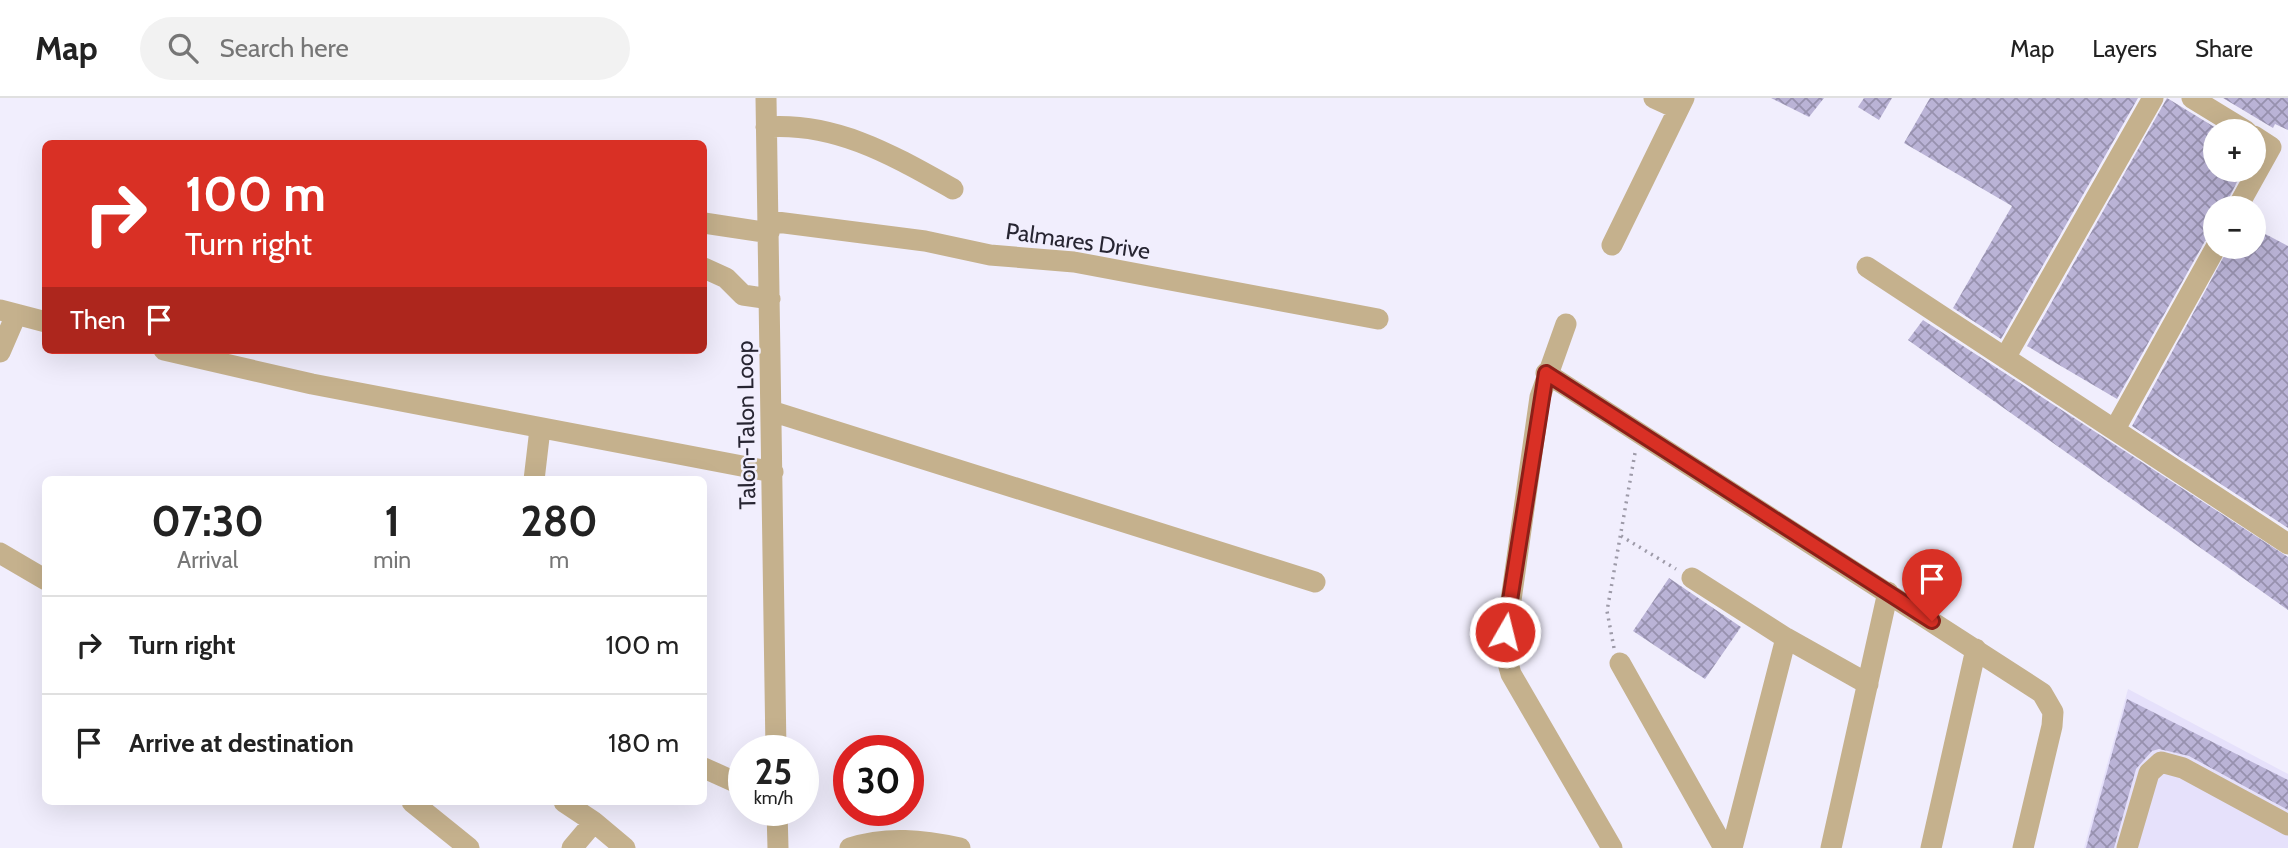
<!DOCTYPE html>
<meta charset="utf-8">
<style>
:root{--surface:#fff;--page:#f2f2f2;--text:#222;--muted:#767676;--line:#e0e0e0}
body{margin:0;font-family:Cabin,sans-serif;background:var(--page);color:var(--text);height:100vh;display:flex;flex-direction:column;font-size:26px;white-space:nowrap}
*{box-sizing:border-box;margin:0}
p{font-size:23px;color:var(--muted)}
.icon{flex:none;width:38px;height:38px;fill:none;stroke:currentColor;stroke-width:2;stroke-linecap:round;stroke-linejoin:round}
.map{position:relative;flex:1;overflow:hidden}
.drawer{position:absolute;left:42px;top:378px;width:665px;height:329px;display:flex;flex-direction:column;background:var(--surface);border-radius:10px;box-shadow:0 7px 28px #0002}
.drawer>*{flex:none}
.top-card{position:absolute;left:42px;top:42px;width:665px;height:214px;border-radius:10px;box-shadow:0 7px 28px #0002;background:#d93025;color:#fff;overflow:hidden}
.fabs{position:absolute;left:2203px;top:21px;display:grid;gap:14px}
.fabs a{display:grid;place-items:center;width:63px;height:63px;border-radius:50%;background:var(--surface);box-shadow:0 7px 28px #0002;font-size:35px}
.speed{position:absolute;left:728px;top:637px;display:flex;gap:14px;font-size:35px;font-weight:700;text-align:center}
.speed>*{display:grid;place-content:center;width:91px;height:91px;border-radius:50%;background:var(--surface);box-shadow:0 7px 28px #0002;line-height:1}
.speed small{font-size:18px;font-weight:400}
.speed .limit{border:10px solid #d22;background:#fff;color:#111}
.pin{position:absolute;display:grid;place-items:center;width:60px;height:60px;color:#fff;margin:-72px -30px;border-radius:50% 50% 50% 0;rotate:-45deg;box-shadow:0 0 7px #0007}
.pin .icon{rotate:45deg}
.me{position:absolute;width:77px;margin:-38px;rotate:8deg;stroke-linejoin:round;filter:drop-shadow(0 0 5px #0008)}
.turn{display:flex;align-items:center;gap:24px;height:147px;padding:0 28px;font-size:32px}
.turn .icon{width:91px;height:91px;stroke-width:2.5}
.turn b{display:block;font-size:49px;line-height:60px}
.then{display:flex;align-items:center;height:66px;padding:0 28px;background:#0003;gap:14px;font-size:26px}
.eta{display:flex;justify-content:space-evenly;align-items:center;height:119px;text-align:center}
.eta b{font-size:42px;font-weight:700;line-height:49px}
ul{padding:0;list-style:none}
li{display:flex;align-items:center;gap:21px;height:98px;padding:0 28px;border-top:2px solid var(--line)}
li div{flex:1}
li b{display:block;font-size:26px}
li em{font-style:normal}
header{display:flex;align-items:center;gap:42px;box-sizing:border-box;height:98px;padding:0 35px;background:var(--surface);border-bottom:2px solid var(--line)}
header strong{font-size:33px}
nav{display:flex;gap:38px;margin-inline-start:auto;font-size:24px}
.search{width:490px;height:63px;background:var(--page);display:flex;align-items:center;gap:18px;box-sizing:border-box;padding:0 24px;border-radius:38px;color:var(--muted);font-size:26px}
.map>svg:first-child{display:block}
</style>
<header>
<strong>Map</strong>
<div class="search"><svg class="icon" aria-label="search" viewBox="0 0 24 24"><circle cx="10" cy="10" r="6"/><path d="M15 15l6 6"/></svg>Search here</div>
<nav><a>Map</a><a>Layers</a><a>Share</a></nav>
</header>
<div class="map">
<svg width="2288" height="750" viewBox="0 0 2288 750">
<defs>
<pattern id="building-cross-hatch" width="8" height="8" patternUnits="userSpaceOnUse" patternTransform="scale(1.75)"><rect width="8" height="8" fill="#bab3d6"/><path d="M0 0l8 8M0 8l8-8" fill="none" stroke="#9791ae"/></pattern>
</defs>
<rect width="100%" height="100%" fill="#f1eefd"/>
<path fill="#e6e1fb" d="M 2128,591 L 2288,676 L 2288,750 L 2084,750 Z"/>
<path fill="url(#building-cross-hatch)" d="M 1771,0 L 1824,0 L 1809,19 Z
M 1864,0 L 1892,0 L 1879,22 L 1858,9 Z
M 1930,0 L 2138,0 L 2001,241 L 1953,210 L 2012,108 L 1904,45 Z
M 2167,0 L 2216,30 L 2216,72 L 2243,72 L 2224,110 L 2216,110 L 2216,136 L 2205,143 L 2117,301 L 2027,248 Z
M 2223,0 L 2288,0 L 2288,32 L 2275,26 L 2273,30 Z
M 2254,130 L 2288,148 L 2288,430 L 2132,328 L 2229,149 L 2254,149 Z
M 1923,222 L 2288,459 L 2288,512 L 1908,242 Z
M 1669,480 L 1741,529 L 1705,581 L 1633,533 Z
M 2127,601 L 2288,682 L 2288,712 L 2189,658 L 2159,651 L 2152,653 L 2136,671 L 2114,750 L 2086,750 Z"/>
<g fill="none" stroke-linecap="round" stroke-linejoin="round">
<path stroke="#9d9aa8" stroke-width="3.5" stroke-dasharray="2 5" stroke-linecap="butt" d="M 1621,438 L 1676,471
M 1614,550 L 1607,513 L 1635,355"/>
<path stroke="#c5b18d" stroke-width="21" d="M 766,0 L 776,653
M 1654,0 L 1678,11
M 2192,0 L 2246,33
M 766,29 C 837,24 894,58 953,91
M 2237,110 L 2271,49 L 2254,38
M 769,123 L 925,143 L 990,157 L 1074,164 L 1378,221
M 704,125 L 769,135
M 1612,147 L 1684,0
M 1867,169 L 2288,446
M 704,170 L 726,180 L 743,197 L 770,201
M 0,212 L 46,224
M 1566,226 L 1540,299 L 1504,551 L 1511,576 L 1612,750
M 164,252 L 312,286 L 773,374
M 0,254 L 16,217
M 2005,260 L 2153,0
M 1546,275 L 2042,595 L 2053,614 L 2052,628 L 2023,750
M 771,313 L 1315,484
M 2115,331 L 2216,149
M 534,382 L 540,331
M 0,455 L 46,482
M 1692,480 L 1786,540 L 1868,586
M 1620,565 L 1724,750
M 704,670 L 744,688
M 412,704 L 469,750
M 564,704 L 594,724
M 777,712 L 778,750
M 572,750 L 594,724 L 625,750
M 850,750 C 887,738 923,742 960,750
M 1732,750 L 1786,540
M 1831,750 L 1888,494
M 1931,750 L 1976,551
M 2127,750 L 2149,675 L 2161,664 L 2183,670 L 2288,727"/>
</g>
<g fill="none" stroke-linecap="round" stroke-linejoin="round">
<g stroke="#8d1f18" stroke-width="18">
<path id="route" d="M 1505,534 L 1546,275 L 1932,523"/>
</g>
<use href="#route" stroke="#d93025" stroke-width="12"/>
</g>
<g text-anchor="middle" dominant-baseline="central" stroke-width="5" stroke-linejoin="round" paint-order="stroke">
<g font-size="23" fill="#272532" stroke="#f1eefd">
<text transform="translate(1078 143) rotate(8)">Palmares Drive</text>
<text transform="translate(746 327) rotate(-91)">Talon-Talon Loop</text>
</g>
</g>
</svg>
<div class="fabs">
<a>+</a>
<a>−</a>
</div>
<div class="speed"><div>25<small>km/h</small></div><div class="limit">30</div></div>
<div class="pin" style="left:1932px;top:523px;background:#d93025"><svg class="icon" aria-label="arrive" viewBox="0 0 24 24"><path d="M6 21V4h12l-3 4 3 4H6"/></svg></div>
<svg class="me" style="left:1505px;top:534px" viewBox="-20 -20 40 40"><circle r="17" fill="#d93025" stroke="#fff" stroke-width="3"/><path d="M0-11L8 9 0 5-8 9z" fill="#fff"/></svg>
<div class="top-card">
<div class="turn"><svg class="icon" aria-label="right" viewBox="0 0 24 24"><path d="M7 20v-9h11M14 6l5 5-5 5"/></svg><div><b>100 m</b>Turn right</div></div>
<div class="then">Then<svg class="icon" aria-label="arrive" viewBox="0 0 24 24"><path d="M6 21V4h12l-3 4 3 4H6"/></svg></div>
</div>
<section class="drawer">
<div class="eta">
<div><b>07:30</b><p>Arrival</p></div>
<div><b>1</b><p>min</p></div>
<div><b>280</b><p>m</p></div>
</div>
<ul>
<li><svg class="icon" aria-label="right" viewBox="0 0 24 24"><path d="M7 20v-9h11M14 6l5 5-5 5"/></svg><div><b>Turn right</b></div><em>100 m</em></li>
<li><svg class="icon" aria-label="arrive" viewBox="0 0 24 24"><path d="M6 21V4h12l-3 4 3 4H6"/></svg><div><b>Arrive at destination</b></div><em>180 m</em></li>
</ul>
</section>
</div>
